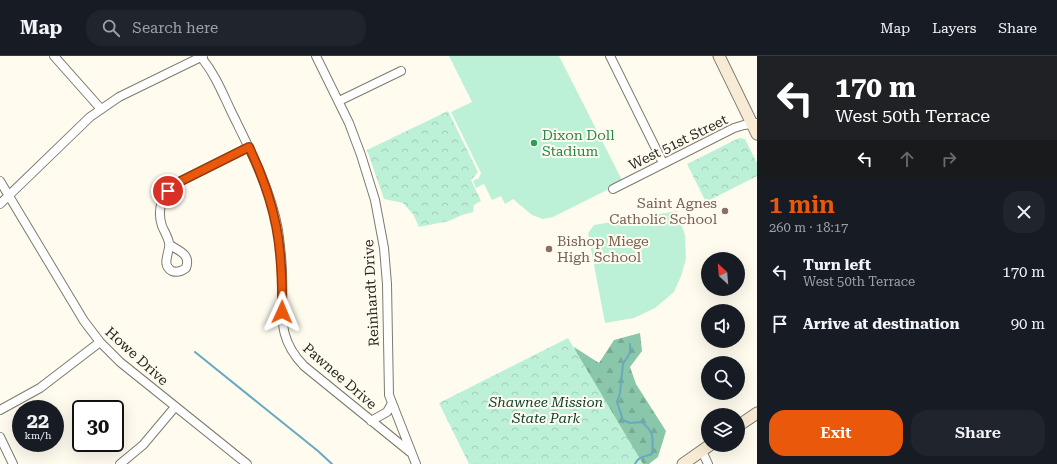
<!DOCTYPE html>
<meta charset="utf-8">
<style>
:root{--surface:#171b24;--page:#20242c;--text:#f1f3f6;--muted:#9ea1a6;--line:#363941;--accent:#ea580c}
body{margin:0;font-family:"Roboto Serif",serif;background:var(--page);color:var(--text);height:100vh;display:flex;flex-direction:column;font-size:15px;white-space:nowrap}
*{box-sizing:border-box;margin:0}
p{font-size:13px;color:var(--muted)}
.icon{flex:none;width:22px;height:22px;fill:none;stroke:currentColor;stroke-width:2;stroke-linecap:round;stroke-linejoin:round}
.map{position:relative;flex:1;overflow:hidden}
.side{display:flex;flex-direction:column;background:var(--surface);width:300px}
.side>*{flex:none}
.guide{background:#202124;color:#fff;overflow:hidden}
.needle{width:26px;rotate:334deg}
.controls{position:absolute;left:701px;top:196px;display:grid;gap:8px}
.controls a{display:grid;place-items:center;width:44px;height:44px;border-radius:50%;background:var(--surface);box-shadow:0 4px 16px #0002;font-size:20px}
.speed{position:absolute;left:12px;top:344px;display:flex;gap:8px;font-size:20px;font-weight:700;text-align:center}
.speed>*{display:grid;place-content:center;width:52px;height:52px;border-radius:50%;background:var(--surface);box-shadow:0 4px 16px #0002;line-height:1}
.speed small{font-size:10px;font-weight:400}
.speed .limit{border:2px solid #111;border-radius:6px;background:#fff;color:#111}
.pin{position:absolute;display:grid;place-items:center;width:34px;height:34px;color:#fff;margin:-17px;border:2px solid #fff;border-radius:50%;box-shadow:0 1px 4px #0007}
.me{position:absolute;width:44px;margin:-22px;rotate:1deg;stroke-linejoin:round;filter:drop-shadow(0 0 3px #0008)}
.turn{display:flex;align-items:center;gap:14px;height:84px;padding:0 12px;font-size:18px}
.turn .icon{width:52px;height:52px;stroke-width:2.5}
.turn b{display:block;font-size:28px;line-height:34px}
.lanes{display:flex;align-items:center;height:38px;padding:0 12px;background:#0003;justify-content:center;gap:20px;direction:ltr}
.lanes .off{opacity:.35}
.round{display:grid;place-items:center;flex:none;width:42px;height:42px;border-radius:16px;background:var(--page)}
.overview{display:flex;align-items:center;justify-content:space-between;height:68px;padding:0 12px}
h1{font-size:24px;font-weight:600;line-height:30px;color:var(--accent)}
.cta{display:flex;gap:8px;margin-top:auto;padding:8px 12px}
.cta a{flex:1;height:46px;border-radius:16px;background:var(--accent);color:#fff;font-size:16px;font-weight:600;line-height:46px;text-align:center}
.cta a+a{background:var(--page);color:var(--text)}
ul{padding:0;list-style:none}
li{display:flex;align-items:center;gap:12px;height:52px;padding:0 12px}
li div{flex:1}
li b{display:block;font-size:15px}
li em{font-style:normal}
header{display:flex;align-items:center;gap:24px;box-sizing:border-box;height:56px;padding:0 20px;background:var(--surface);border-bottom:1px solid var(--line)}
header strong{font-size:19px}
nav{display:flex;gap:22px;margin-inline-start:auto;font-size:14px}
.search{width:280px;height:36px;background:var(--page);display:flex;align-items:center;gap:10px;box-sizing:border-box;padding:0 14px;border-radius:16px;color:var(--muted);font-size:15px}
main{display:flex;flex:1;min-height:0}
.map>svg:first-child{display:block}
</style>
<header>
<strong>Map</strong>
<div class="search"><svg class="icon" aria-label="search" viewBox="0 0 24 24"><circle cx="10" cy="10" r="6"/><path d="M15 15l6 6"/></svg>Search here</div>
<nav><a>Map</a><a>Layers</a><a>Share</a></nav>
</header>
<main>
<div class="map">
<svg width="757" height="408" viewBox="0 0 757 408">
<defs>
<pattern id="forest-firs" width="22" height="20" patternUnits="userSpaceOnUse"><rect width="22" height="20" fill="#89c6aa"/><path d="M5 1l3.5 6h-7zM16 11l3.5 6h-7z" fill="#76aa92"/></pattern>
<pattern id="park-crowns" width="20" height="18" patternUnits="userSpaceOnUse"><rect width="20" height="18" fill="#bcf1d8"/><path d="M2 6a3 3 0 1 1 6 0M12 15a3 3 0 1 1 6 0" fill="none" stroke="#a2ceb9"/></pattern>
</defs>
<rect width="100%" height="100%" fill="#fffcef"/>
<path fill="#bcf1d8" d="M 449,0 L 559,0 L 623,126 L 553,161 L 543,163 L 532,159 L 513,143 L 505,148 L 501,140 L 492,144 L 484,128 L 476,132 L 473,125 L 479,122 L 481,117 L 451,56 L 472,46 Z
M 677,155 L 685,179 L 686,203 L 681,220 L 674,236 L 655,252 L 634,262 L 605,267 L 588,177 L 594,169 Z"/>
<path fill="url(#forest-firs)" d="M 640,277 L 642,295 L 630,311 L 636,328 L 666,375 L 658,401 L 649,408 L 613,408 L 574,291 L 599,307 L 614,284 Z"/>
<path fill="url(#park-crowns)" d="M 448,55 L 478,116 L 471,124 L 481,145 L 474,149 L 473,156 L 462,159 L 449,165 L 419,171 L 413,158 L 403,147 L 384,143 L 367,94 Z
M 739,82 L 745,83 L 757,107 L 757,120 L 706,146 L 687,108 Z
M 568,282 L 643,408 L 469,408 L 439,347 Z"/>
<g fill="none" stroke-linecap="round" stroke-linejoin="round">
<path stroke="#68a9c1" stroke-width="2" d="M 630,288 L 630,297 L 623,308 L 620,337 L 617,346 L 623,364 L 630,367 L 642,366 C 655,377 653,382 652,398 C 645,401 638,400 635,408
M 195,296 L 318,395 L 332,408"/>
<g stroke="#7d7a6f" stroke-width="10">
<path id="minor" d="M 54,0 L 101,53
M 200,0 C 214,16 222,36 231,55 C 250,94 270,131 278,174 C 280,189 282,204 282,219 C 284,257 275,280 304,310 L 410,396
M 316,0 L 349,67 L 361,99 L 375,144 L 384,192 L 387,228 L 389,339 L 416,408
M 610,0 L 663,107
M 339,45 L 401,15
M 0,125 L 84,265 L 100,286 L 120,306 L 247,408
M 613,133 L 734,72 L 744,69 L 756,67
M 0,148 L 90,61 L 119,41 L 203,0
M 170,189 C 179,195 191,198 186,212 C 182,215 177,217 172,215 C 160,209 171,195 169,187 C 168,181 164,175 162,170 C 156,151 163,139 177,127 L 249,91
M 0,354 L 40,332 L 100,286
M 371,365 L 387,356 L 391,349
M 0,381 L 13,408
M 702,395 L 708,408
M 120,408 L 143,389 L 175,351"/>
</g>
<g stroke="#7d7a6f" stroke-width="13">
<path id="secondary" d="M 719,0 L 757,78
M 738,370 L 757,357
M 683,408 L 710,389"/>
</g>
<use href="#minor" stroke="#fff" stroke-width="8"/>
<use href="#secondary" stroke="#f8ebd6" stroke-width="11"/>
</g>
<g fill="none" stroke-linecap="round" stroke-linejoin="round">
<g stroke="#983908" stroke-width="10">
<path id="route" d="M 168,135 L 177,127 L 249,91 C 277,150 283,191 282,256"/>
</g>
<use href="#route" stroke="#ea580c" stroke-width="7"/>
</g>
<circle fill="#2e9e5b" stroke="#fffcef" stroke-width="1.5" cx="534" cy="87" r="4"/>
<g fill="#8d6e63" stroke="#fffcef" stroke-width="1.5">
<circle cx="725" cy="155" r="4"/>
<circle cx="549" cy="193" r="4"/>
</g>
<g text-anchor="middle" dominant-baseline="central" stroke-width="4" stroke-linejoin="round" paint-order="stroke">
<g font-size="14" fill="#27864d" stroke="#fffcef" text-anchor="start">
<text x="542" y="79">Dixon Doll<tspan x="542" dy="16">Stadium</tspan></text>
</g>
<g font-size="14" fill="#272621" stroke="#fffcef">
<text transform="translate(678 86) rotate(-26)">West 51st Street</text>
<text transform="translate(371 237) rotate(-93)">Reinhardt Drive</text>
<text transform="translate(137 300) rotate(42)">Howe Drive</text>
<text transform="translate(340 320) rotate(41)">Pawnee Drive</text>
</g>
<g font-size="14" fill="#785e54" stroke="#fffcef" text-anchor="end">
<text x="717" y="147">Saint Agnes<tspan x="717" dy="16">Catholic School</tspan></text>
<text x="557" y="185" text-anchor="start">Bishop Miege<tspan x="557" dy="16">High School</tspan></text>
</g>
<g font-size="14" font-style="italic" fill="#0b3f2c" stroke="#fffcef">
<text x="546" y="346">Shawnee Mission<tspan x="546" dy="16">State Park</tspan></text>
</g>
</g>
</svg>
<div class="controls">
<a><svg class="needle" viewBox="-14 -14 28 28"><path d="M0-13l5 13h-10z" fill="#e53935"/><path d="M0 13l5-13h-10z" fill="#9ea1a6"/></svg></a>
<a><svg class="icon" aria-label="sound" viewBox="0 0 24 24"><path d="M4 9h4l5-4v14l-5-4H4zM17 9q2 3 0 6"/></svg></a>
<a><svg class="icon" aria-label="search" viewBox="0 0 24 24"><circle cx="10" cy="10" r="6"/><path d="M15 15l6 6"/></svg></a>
<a><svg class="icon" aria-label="layers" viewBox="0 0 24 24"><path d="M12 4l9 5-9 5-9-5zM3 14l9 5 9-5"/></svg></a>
</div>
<div class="speed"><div>22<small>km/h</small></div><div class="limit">30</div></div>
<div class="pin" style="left:168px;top:135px;background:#d93025"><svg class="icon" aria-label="arrive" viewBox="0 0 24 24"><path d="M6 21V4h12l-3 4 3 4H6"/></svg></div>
<svg class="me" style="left:282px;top:256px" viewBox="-20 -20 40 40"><path d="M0-17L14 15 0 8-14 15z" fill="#ea580c" stroke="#fff" stroke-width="4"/></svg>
</div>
<section class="side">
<div class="guide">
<div class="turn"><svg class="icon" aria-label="left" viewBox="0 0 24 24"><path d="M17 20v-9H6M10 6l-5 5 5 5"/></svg><div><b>170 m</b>West 50th Terrace</div></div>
<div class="lanes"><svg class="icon" aria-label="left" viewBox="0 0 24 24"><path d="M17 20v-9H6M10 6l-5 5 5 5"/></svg><svg class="icon off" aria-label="ahead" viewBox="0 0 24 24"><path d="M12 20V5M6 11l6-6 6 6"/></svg><svg class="icon off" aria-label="right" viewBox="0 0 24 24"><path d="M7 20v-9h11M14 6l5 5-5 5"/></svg></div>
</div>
<div class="overview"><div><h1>1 min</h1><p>260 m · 18:17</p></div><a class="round"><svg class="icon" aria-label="close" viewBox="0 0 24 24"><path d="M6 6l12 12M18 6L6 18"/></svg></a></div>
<ul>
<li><svg class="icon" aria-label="left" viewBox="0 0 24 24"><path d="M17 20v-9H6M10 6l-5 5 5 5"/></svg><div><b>Turn left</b><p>West 50th Terrace</p></div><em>170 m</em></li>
<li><svg class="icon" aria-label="arrive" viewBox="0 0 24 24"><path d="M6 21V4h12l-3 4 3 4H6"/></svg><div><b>Arrive at destination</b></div><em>90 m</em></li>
</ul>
<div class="cta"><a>Exit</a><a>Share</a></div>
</section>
</main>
